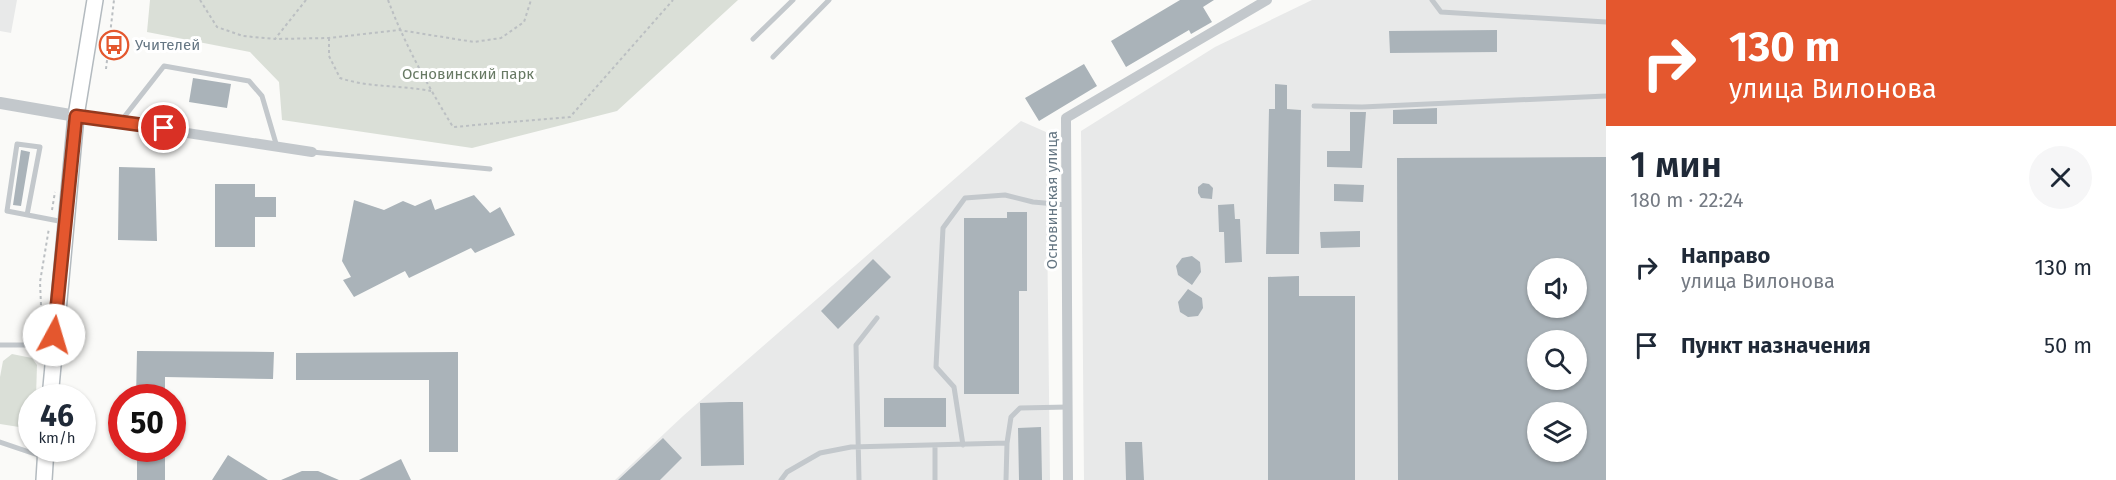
<!DOCTYPE html>
<html lang="ru">
<meta charset="utf-8">
<style>
:root{--surface:#fff;--page:#f6f6f7;--text:#1f2937;--muted:#747a83}
body{margin:0;font-family:"Fira Sans",sans-serif;background:var(--page);color:var(--text);height:100vh;display:flex;flex-direction:column;font-size:22px;white-space:nowrap}
*{box-sizing:border-box;margin:0}
p{font-size:20px;color:var(--muted)}
.icon{flex:none;width:33px;height:33px;fill:none;stroke:currentColor;stroke-width:2;stroke-linecap:round;stroke-linejoin:round}
.map{position:relative;flex:1;overflow:hidden}
.sheet{display:flex;flex-direction:column;background:var(--surface);width:510px}
.sheet>*{flex:none}
.guide{background:#e4572e;color:#fff;overflow:hidden}
.fabs{position:absolute;left:1527px;top:258px;display:grid;gap:12px}
.fabs a{display:grid;place-items:center;width:60px;height:60px;border-radius:50%;background:var(--surface);box-shadow:0 2px 4px #0004;font-size:30px}
.speed{position:absolute;left:18px;top:384px;display:flex;gap:12px;font-size:30px;font-weight:700;text-align:center}
.speed>*{display:grid;place-content:center;width:78px;height:78px;border-radius:50%;background:var(--surface);box-shadow:0 2px 4px #0004;line-height:1}
.speed small{font-size:15px;font-weight:400}
.speed .limit{border:9px solid #d22;background:#fff;color:#111}
.pin{position:absolute;display:grid;place-items:center;width:51px;height:51px;color:#fff;margin:-26px;border:3px solid #fff;border-radius:50%;box-shadow:0 2px 6px #0007}
.me{position:absolute;width:66px;margin:-33px;rotate:6deg;stroke-linejoin:round;filter:drop-shadow(0 0 4px #0008)}
.turn{display:flex;align-items:center;gap:21px;height:126px;padding:0 24px;font-size:27px}
.turn .icon{width:78px;height:78px;stroke-width:2.5}
.turn b{display:block;font-size:42px;line-height:51px}
.round{display:grid;place-items:center;flex:none;width:63px;height:63px;border-radius:32px;background:var(--page)}
.summary{display:flex;align-items:center;justify-content:space-between;height:102px;padding:0 24px}
h1{font-size:36px;font-weight:600;line-height:45px}
ul{padding:0;list-style:none}
li{display:flex;align-items:center;gap:18px;height:78px;padding:0 24px}
li div{flex:1}
li b{display:block;font-size:22px}
li em{font-style:normal}
main{display:flex;flex:1;min-height:0}
.map>svg:first-child{display:block}
</style>
<main>
<div class="map">
<svg width="1606" height="480" viewBox="0 0 1606 480">
<rect width="100%" height="100%" fill="#fafaf8"/>
<path fill="#e8e9e9" fill-rule="evenodd" d="M 0,0 L 17,0 L 11,33 L 0,31 Z
M 1312,0 L 1606,0 L 1606,480 L 1084,480 L 1081,131 L 1215,47 ZM 1538,268 L 1576,268 L 1576,308 L 1538,308 ZM 1538,340 L 1576,340 L 1576,380 L 1538,380 ZM 1538,412 L 1576,412 L 1576,452 L 1538,452 Z
M 1021,121 L 1046,132 L 1050,480 L 615,480 L 683,416 Z"/>
<path fill="#dadfd7" d="M 150,0 L 738,0 L 617,111 L 472,148 L 282,120 L 279,82 L 250,52 L 147,32 Z
M 12,354 L 32,358 L 37,365 L 36,397 L 32,398 L 31,423 L 19,427 L 0,424 L 0,377 L 3,361 Z"/>
<path fill="#aab3b9" fill-rule="evenodd" d="M 1180,0 L 1214,0 L 1203,7 L 1212,22 L 1191,34 L 1189,30 L 1126,67 L 1111,41 Z
M 1497,30 L 1497,52 L 1390,53 L 1389,31 Z
M 1084,64 L 1097,86 L 1039,121 L 1025,98 Z
M 193,78 L 231,84 L 227,108 L 189,102 Z
M 1275,84 L 1287,85 L 1287,109 L 1301,110 L 1299,254 L 1266,254 L 1269,109 L 1275,109 Z
M 1437,108 L 1437,124 L 1393,124 L 1393,110 Z
M 1350,112 L 1366,112 L 1362,168 L 1327,167 L 1327,151 L 1350,151 Z
M 21,150 L 30,152 L 21,206 L 13,205 Z
M 1606,157 L 1606,480 L 1398,480 L 1397,158 ZM 1538,268 L 1576,268 L 1576,308 L 1538,308 ZM 1538,340 L 1576,340 L 1576,380 L 1538,380 ZM 1538,412 L 1576,412 L 1576,452 L 1538,452 Z
M 119,167 L 155,168 L 157,241 L 118,240 Z
M 1203,183 L 1209,184 L 1213,188 L 1212,199 L 1201,198 L 1198,193 L 1198,187 Z
M 215,184 L 255,184 L 255,197 L 276,197 L 276,217 L 255,217 L 255,247 L 215,247 Z
M 1334,184 L 1364,185 L 1363,202 L 1334,201 Z
M 474,195 L 490,213 L 500,207 L 515,235 L 475,253 L 471,248 L 409,278 L 405,271 L 354,297 L 343,280 L 351,277 L 342,261 L 354,200 L 384,210 L 403,201 L 415,206 L 431,199 L 435,210 Z
M 1234,204 L 1235,219 L 1240,219 L 1242,262 L 1225,263 L 1224,232 L 1219,232 L 1218,205 Z
M 1007,212 L 1027,212 L 1027,291 L 1019,291 L 1019,394 L 964,394 L 964,218 L 1007,218 Z
M 1360,231 L 1360,247 L 1321,248 L 1320,232 Z
M 1192,256 L 1200,262 L 1201,272 L 1192,285 L 1178,275 L 1176,266 L 1182,258 Z
M 873,259 L 891,277 L 838,329 L 821,311 Z
M 1299,276 L 1299,296 L 1355,296 L 1355,480 L 1268,480 L 1268,277 Z
M 1188,289 L 1202,298 L 1203,308 L 1198,316 L 1188,317 L 1180,312 L 1178,302 Z
M 137,351 L 274,352 L 273,379 L 165,377 L 165,398 L 136,398 Z
M 458,352 L 458,452 L 429,452 L 429,380 L 296,380 L 296,353 Z
M 884,398 L 946,398 L 946,427 L 884,427 Z
M 730,402 L 743,402 L 744,465 L 701,466 L 700,403 Z
M 1041,427 L 1042,480 L 1019,480 L 1018,428 Z
M 663,438 L 682,458 L 660,480 L 618,480 Z
M 1125,442 L 1142,442 L 1144,480 L 1126,480 Z
M 137,448 L 165,448 L 165,480 L 137,480 Z
M 228,455 L 268,480 L 212,480 Z
M 401,459 L 411,480 L 359,480 Z
M 302,471 L 318,471 L 339,480 L 281,480 Z"/>
<g fill="none" stroke-linecap="round" stroke-linejoin="round">
<g stroke="#b3babf" stroke-width="18">
<path id="secondary" d="M 50,398 L 76,116 L 95,0
M 44,480 L 46,448"/>
</g>
<path stroke="#bbbfc2" stroke-width="2" stroke-dasharray="3 3" stroke-linecap="butt" d="M 200,0 L 217,27 L 243,36 L 275,39
M 306,0 L 275,39 L 329,38 L 399,30 L 474,42 L 501,38 L 524,22 L 531,0
M 388,0 C 405,45 428,86 453,127 L 570,117 L 673,0
M 329,38 L 329,56 L 340,78 C 370,88 400,85 431,91
M 106,69 L 114,0
M 52,210 L 55,192
M 42,329 L 40,282 L 49,228"/>
<path stroke="#c3c8cc" stroke-width="5" d="M 1432,0 L 1441,12 L 1606,22
M 753,39 L 793,0
M 773,57 L 829,0
M 1314,106 L 1362,107 L 1606,96
M 121,121 L 164,66 L 249,81 L 262,96 L 277,147
M 312,152 L 490,169
M 27,215 L 40,147 L 17,144 L 7,211 L 64,222
M 0,345 L 29,345 L 41,338 L 54,335
M 0,442 L 38,455 L 42,460
M 935,445 L 935,480
M 963,445 L 954,387 L 936,367 L 943,228 L 965,198 L 1005,195 L 1033,202 L 1067,205
M 781,480 L 787,472 L 820,453 L 851,447 L 1007,443 L 1011,417 L 1020,408 L 1068,407
M 859,480 L 856,345 L 877,318
M 1006,480 L 1007,443"/>
<path stroke="#c3c8cc" stroke-width="10" d="M 76,116 L 312,152
M 1068,480 L 1066,118 L 1267,0"/>
<path stroke="#c3c8cc" stroke-width="12" d="M 0,103 L 76,116"/>
<use href="#secondary" stroke="#fff" stroke-width="15"/>
</g>
<g fill="none" stroke-linecap="round" stroke-linejoin="round">
<g stroke="#94391e" stroke-width="15">
<path id="route" d="M 54,335 L 76,116 L 164,128"/>
</g>
<use href="#route" stroke="#e4572e" stroke-width="10"/>
</g>
<defs>
<g id="bus-ring" transform="scale(1.5)"><circle r="9.5" fill="#fff" stroke="#e4572e" stroke-width="1.5"/><path d="M-5-6H5V4H4V6H2V4H-2V6H-4V4H-5ZM-3.5-4V0h7V-4ZM-3.5 1.2v1.5H-2V1.2ZM2 1.2v1.5H3.5V1.2Z" fill="#e4572e"/></g>
</defs>
<g fill-rule="evenodd">
<use href="#bus-ring" x="114" y="45"/>
</g>
<g text-anchor="middle" dominant-baseline="central" stroke-width="6" stroke-linejoin="round" paint-order="stroke">
<g font-size="15" fill="#657683" stroke="#fff" text-anchor="start">
<text x="135" y="45">Учителей</text>
</g>
<g font-size="15" fill="#687a64" stroke="#fff">
<text x="468" y="74">Основинский парк</text>
</g>
<g font-size="15" fill="#657683" stroke="#fff">
<text transform="translate(1052 200) rotate(-90)">Основинская улица</text>
</g>
</g>
</svg>
<div class="fabs">
<a><svg class="icon" aria-label="sound" viewBox="0 0 24 24"><path d="M4 9h4l5-4v14l-5-4H4zM17 9q2 3 0 6"/></svg></a>
<a><svg class="icon" aria-label="search" viewBox="0 0 24 24"><circle cx="10" cy="10" r="6"/><path d="M15 15l6 6"/></svg></a>
<a><svg class="icon" aria-label="layers" viewBox="0 0 24 24"><path d="M12 4l9 5-9 5-9-5zM3 14l9 5 9-5"/></svg></a>
</div>
<div class="speed"><div>46<small>km/h</small></div><div class="limit">50</div></div>
<div class="pin" style="left:164px;top:128px;background:#d93025"><svg class="icon" aria-label="arrive" viewBox="0 0 24 24"><path d="M6 21V4h12l-3 4 3 4H6"/></svg></div>
<svg class="me" style="left:54px;top:335px" viewBox="-20 -20 40 40"><circle r="19" fill="#fff"/><path d="M0-13L10 11 0 6-10 11z" fill="#e4572e"/></svg>
</div>
<section class="sheet">
<div class="guide">
<div class="turn"><svg class="icon" aria-label="right" viewBox="0 0 24 24"><path d="M7 20v-9h11M14 6l5 5-5 5"/></svg><div><b>130 m</b>улица Вилонова</div></div>
</div>
<div class="summary"><div><h1>1 мин</h1><p>180 m · 22:24</p></div><a class="round"><svg class="icon" aria-label="close" viewBox="0 0 24 24"><path d="M6 6l12 12M18 6L6 18"/></svg></a></div>
<ul>
<li><svg class="icon" aria-label="right" viewBox="0 0 24 24"><path d="M7 20v-9h11M14 6l5 5-5 5"/></svg><div><b>Направо</b><p>улица Вилонова</p></div><em>130 m</em></li>
<li><svg class="icon" aria-label="arrive" viewBox="0 0 24 24"><path d="M6 21V4h12l-3 4 3 4H6"/></svg><div><b>Пункт назначения</b></div><em>50 m</em></li>
</ul>
</section>
</main>
